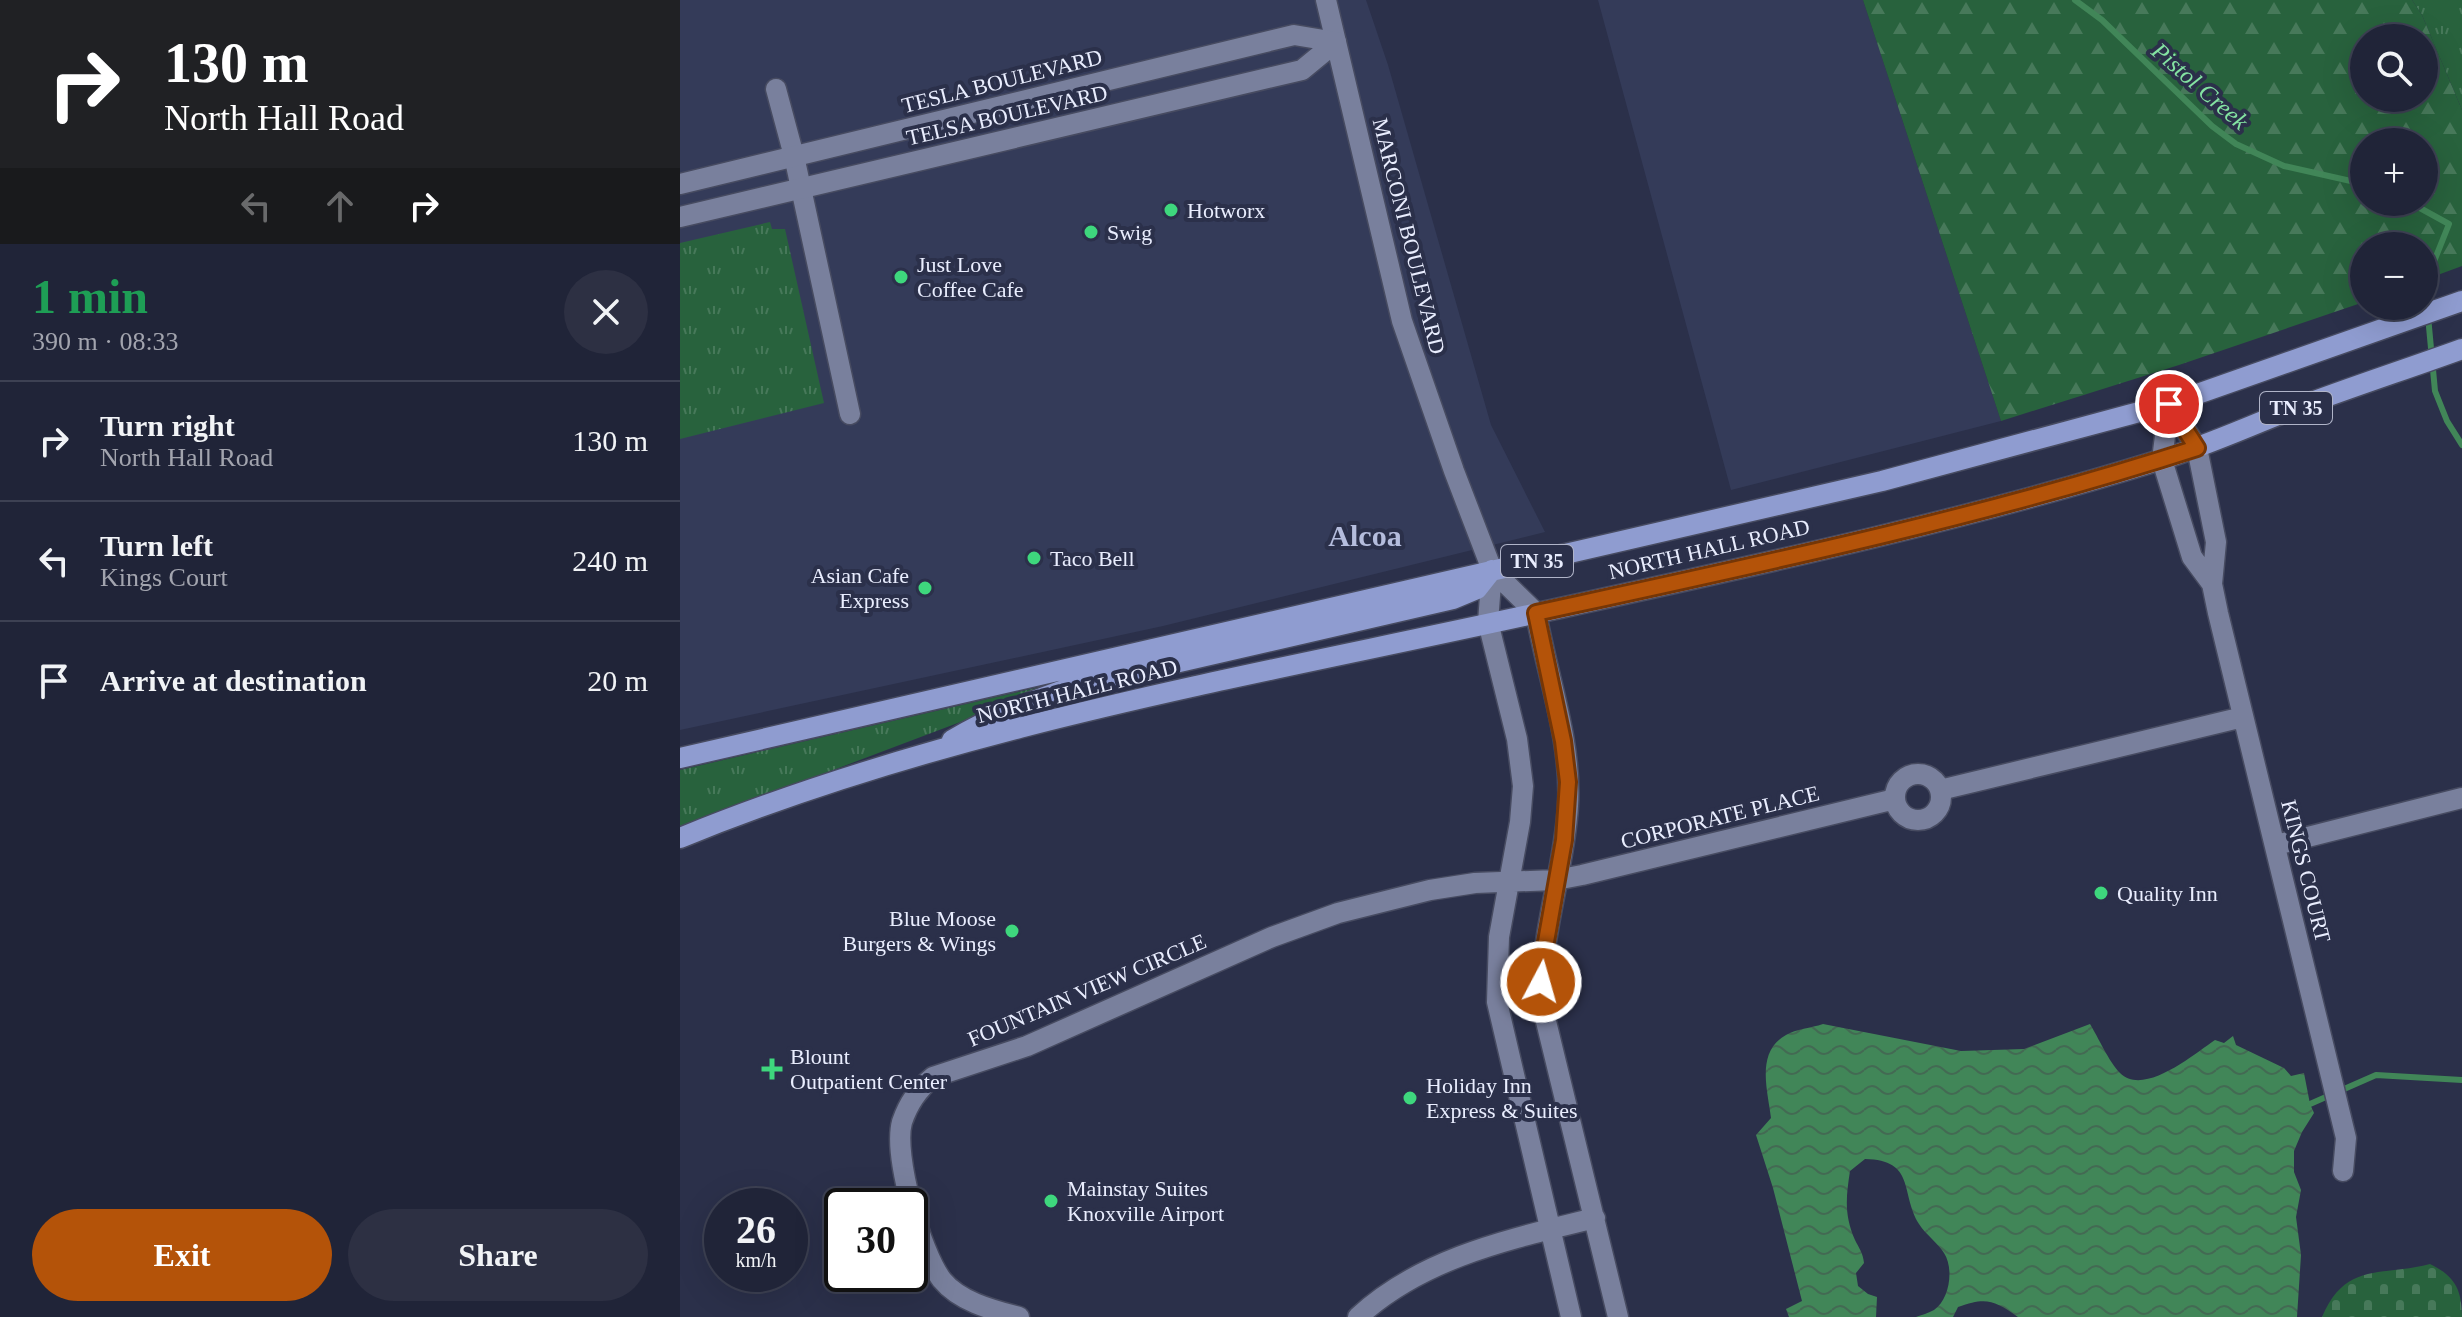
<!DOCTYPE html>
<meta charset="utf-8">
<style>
:root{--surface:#202438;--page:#2d3043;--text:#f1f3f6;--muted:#a2a4ae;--line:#3d4153;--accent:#b45309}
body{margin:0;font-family:"Times New Roman",serif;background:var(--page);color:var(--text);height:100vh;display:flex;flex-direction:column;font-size:30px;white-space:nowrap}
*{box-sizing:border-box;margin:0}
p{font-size:26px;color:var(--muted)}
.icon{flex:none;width:44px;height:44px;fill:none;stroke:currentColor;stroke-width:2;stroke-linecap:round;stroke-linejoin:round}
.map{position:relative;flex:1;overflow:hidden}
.drawer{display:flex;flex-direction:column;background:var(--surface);width:680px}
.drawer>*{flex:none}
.banner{background:#202124;color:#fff;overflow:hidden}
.tools{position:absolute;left:1670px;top:24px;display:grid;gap:16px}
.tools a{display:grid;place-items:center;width:88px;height:88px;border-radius:50%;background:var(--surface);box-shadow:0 8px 32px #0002,0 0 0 2px var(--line);font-size:40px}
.speed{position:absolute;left:24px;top:1188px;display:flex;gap:16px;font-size:40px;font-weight:700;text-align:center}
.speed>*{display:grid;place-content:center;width:104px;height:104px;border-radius:50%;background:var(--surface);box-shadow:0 8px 32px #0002,0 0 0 2px var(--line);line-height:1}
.speed small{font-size:20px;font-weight:400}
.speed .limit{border:4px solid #111;border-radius:12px;background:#fff;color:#111}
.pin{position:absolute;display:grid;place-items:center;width:68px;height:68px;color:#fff;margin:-34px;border:4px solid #fff;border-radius:50%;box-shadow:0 2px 8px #0007}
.me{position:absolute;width:88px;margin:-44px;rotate:6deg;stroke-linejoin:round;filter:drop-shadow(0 0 6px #0008)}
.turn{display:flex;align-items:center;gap:28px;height:168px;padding:0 32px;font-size:36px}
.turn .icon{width:104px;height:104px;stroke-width:2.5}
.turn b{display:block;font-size:56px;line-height:68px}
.lanes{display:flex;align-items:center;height:76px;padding:0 32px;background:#0003;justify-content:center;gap:40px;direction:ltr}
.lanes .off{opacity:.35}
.round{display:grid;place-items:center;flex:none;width:84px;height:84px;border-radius:42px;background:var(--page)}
.overview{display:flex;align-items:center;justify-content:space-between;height:136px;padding:0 32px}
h1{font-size:48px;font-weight:700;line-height:60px;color:#1e9e55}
.cta{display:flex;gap:16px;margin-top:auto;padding:16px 32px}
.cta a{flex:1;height:92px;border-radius:48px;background:var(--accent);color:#fff;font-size:32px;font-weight:700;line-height:92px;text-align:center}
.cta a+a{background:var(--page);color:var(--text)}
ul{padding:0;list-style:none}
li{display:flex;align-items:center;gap:24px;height:120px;padding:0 32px;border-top:2px solid var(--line)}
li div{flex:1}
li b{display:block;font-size:30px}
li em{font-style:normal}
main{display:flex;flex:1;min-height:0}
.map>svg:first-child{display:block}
</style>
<main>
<section class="drawer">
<div class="banner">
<div class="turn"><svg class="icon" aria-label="right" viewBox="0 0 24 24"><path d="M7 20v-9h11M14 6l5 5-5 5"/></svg><div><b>130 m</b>North Hall Road</div></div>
<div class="lanes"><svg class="icon off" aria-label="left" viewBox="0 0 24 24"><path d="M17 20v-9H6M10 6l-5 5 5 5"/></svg><svg class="icon off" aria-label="ahead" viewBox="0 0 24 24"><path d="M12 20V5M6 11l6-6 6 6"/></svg><svg class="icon" aria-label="right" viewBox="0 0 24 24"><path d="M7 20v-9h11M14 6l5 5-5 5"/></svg></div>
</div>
<div class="overview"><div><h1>1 min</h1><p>390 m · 08:33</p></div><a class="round"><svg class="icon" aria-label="close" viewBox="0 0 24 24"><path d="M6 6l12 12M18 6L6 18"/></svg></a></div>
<ul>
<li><svg class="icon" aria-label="right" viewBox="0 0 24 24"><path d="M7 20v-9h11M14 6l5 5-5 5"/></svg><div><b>Turn right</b><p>North Hall Road</p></div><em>130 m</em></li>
<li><svg class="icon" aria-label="left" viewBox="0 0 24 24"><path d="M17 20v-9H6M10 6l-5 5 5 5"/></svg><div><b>Turn left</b><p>Kings Court</p></div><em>240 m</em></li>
<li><svg class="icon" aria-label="arrive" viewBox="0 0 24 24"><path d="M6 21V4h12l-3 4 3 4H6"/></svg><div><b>Arrive at destination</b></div><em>20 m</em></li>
</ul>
<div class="cta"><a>Exit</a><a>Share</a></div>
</section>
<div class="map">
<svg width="1782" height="1317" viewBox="0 0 1782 1317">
<defs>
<pattern id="grass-tufts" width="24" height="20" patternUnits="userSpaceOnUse" patternTransform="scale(2)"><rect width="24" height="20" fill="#28623d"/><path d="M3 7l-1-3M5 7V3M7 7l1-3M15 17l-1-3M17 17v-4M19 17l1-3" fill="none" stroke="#47795a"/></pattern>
<pattern id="forest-firs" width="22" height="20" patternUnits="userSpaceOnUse" patternTransform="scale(2)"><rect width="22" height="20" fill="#28623d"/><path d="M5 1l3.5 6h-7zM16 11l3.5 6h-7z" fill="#47795a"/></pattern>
<pattern id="cemetery-stones" width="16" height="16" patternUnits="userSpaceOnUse" patternTransform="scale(2)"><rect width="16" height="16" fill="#28623d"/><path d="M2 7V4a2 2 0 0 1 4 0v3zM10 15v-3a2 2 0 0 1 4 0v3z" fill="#47795a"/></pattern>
<pattern id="water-waves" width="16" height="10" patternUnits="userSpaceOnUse" patternTransform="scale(2)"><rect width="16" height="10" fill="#418658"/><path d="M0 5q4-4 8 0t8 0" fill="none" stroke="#436a53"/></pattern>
</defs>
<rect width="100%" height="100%" fill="#2b304a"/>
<path fill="#343b59" d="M 0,0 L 686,0 L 708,65 L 811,425 L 865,532 L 483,626 L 0,730 Z
M 918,0 L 1183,0 L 1321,421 L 1051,490 Z"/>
<path fill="url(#grass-tufts)" d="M 1732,0 L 1782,0 L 1782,110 L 1742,15 Z
M 90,222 L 92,229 L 105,229 L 144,403 L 0,439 L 0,243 Z
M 394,679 L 0,828 L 0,770 Z"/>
<path fill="url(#forest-firs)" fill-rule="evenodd" d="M 1183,0 L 1732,0 L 1742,15 L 1782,110 L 1782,266 L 1744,280 L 1744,246 L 1684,246 L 1684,302 L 1499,365 L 1321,421 ZM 1684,38 L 1744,38 L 1744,98 L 1684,98 ZM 1684,142 L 1744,142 L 1744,202 L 1684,202 Z"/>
<path fill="url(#cemetery-stones)" d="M 1750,1264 C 1775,1276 1782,1290 1782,1317 L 1642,1317 C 1666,1261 1701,1277 1750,1264 Z"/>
<path fill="url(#water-waves)" d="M 1143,1024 L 1281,1051 L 1344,1049 L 1410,1024 C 1418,1037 1429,1062 1440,1073 C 1464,1097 1514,1054 1535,1040 L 1544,1043 L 1553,1036 L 1556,1045 L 1604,1068 L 1611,1076 L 1624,1073 L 1630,1104 L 1634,1113 L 1622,1132 L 1614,1151 L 1614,1172 L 1621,1190 L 1616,1217 L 1621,1255 L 1617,1317 L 1338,1317 C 1314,1300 1306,1297 1278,1307 L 1273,1317 L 1236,1317 C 1241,1315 1249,1313 1254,1310 C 1270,1299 1274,1268 1264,1253 C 1257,1242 1246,1235 1239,1224 C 1220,1193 1236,1160 1185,1159 L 1170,1171 C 1166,1197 1164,1215 1175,1240 C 1179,1248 1183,1253 1184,1263 L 1176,1273 L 1178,1286 L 1188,1294 L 1197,1297 L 1196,1317 L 1109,1317 L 1106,1309 L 1122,1301 L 1093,1188 L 1076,1135 L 1091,1118 C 1088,1091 1075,1052 1106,1035 C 1116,1029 1131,1028 1143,1024 Z"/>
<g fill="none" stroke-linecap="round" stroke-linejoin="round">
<path stroke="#418658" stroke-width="6" d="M 1395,0 L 1422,20 L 1532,126 L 1556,144 L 1604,166 L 1684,184
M 1729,202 L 1769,224 L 1745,284 L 1755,391 L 1767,421 L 1782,445
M 1630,1104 L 1696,1075 L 1782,1080"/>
<g stroke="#474b61" stroke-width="23">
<path id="minor" d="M 96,89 L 114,156 L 170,414
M 1489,404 L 1517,448 L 1536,542 L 1532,584 L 1538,613 L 1666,1138 L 1663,1171
M 1489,404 L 1482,460 L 1512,557 L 1532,584
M 856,613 C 867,676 892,741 888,806 C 884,873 859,937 862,1005 L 938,1317
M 808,622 L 837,739 L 843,786 L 840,822 L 819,937 L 817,1002 L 891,1317
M1215 797a23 23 0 1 1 46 0a23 23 0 1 1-46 0Z
M 1260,790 L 1563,717
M 1596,845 L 1782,798
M 339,1317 C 313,1310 280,1302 262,1280 C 241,1253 213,1155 222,1122 C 228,1104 238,1089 253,1077 L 347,1046 L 592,937 L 658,913 L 750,890 L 795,883 L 876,880 L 902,875 L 1215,799
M 678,1317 C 743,1257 831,1239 915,1218"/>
</g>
<g stroke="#474b61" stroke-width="23">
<path id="tertiary" d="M 646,0 L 656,42"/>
</g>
<g stroke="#474b61" stroke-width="23">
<path id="secondary" d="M 656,42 L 722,321 L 774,471 L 812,570 L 856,613
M 0,184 L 614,35 L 656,42
M 0,217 L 622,70 L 656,42
M 808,622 L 812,570"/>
</g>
<g stroke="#474b61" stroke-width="23">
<path id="primary" d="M 272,740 C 312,716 352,701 395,686 L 773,599 L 797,589 L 812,570
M 0,758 L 1202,481 L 1489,404 L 1782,301
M 0,838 C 275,725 573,676 862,612 C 1068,567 1276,523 1477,461 C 1524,447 1569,426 1616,408 C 1671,387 1727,369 1782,349"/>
</g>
<use href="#minor" stroke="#79809d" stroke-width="20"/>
<use href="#tertiary" stroke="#79809d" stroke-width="20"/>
<use href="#secondary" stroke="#79809d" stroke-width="20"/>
<use href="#primary" stroke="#8f9cd0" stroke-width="20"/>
</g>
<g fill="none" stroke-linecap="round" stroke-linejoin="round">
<g stroke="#753606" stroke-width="20">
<path id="route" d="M 861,982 L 864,953 L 884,840 L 888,782 L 883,741 L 856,613 C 1077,565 1301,518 1517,448 L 1489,404"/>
</g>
<use href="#route" stroke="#b45309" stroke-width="14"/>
</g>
<g fill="#3ed77d" stroke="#2b304a" stroke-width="3">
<circle cx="491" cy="210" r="8"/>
<circle cx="411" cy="232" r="8"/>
<circle cx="221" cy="277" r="8"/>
<circle cx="354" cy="558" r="8"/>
<circle cx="245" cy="588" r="8"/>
<circle cx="1421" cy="893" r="8"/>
<circle cx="332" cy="931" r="8"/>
<path d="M88 1057h8v8h8v8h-8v8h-8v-8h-8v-8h8z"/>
<circle cx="730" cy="1098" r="8"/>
<circle cx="371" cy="1201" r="8"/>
</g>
<g text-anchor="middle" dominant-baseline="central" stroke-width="8" stroke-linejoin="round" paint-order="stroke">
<g fill="#2b304a" stroke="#b0b4c8" stroke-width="2">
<rect x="1580" y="392" width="72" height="32" rx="6"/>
<rect x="821" y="545" width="72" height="32" rx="6"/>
</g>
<g font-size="20" font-weight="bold" fill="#e9edfe">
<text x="1616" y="408">TN 35</text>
<text x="857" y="561">TN 35</text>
</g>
<g font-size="22" fill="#e9edfe" stroke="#2b304a">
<text transform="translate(322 81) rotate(-14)">TESLA BOULEVARD</text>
<text transform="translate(327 115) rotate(-13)">TELSA BOULEVARD</text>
<text transform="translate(729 236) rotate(76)">MARCONI BOULEVARD</text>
<text transform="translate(1029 549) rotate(-13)">NORTH HALL ROAD</text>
<text transform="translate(397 691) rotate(-14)">NORTH HALL ROAD</text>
<text transform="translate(1040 817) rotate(-14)">CORPORATE PLACE</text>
<text transform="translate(1626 871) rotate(76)">KINGS COURT</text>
<text transform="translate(407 990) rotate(-23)">FOUNTAIN VIEW CIRCLE</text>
</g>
<g font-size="22" fill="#e9edfe" stroke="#2b304a" text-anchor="start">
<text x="507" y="210">Hotworx</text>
<text x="427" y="232">Swig</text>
<text x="237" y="264">Just Love<tspan x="237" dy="25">Coffee Cafe</tspan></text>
<text x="370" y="558">Taco Bell</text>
<text x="229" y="575" text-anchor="end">Asian Cafe<tspan x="229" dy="25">Express</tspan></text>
<text x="1437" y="893">Quality Inn</text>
<text x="316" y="918" text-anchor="end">Blue Moose<tspan x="316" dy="25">Burgers &amp; Wings</tspan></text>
<text x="110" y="1056">Blount<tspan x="110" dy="25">Outpatient Center</tspan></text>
<text x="746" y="1085">Holiday Inn<tspan x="746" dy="25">Express &amp; Suites</tspan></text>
<text x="387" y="1188">Mainstay Suites<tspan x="387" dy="25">Knoxville Airport</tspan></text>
</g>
<g font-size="24" font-style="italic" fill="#84e3a2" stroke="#2b304a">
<text transform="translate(1520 86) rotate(41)">Pistol Creek</text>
</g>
<g font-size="30" font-weight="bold" fill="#b5bddd" stroke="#2b304a">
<text x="685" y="535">Alcoa</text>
</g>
</g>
</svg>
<div class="tools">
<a><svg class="icon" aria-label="search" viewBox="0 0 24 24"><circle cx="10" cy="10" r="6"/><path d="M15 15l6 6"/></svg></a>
<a>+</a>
<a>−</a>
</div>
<div class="speed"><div>26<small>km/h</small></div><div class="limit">30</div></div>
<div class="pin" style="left:1489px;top:404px;background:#d93025"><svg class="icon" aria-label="arrive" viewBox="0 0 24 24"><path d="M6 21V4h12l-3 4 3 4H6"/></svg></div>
<svg class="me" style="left:861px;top:982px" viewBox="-20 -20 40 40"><circle r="17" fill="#b45309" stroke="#fff" stroke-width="3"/><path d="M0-11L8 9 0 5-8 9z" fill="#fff"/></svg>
</div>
</main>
